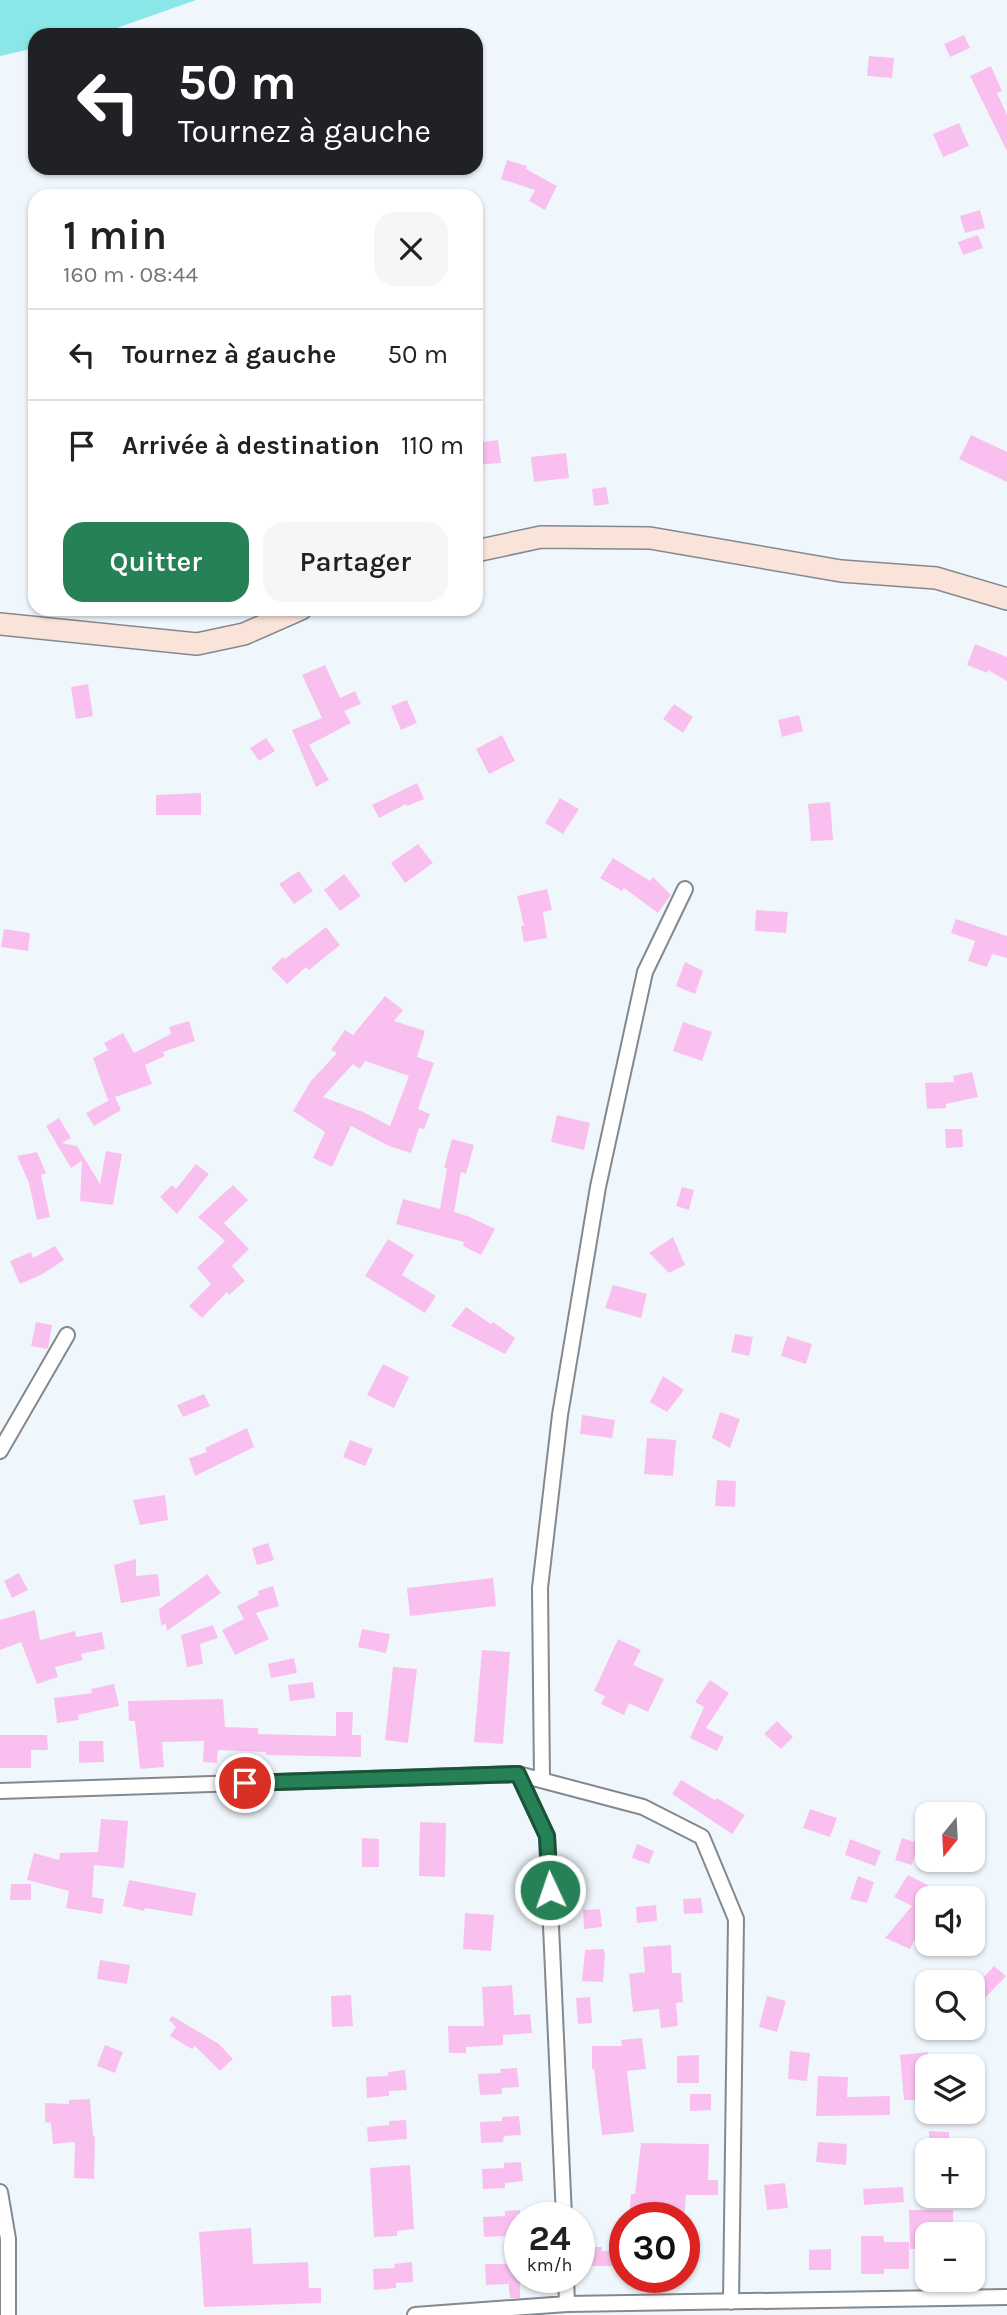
<!DOCTYPE html>
<html lang="fr">
<meta charset="utf-8">
<style>
:root{--surface:#fff;--page:#f6f6f6;--text:#202124;--muted:#757577;--line:#e0e0e0;--accent:#278157}
body{margin:0;font-family:Karla,sans-serif;background:var(--page);color:var(--text);height:100vh;display:flex;flex-direction:column;font-size:26px;white-space:nowrap}
*{box-sizing:border-box;margin:0}
p{font-size:23px;color:var(--muted)}
.icon{flex:none;width:38px;height:38px;fill:none;stroke:currentColor;stroke-width:2;stroke-linecap:round;stroke-linejoin:round}
.map{position:relative;flex:1;overflow:hidden}
.details{position:absolute;left:28px;top:189px;width:455px;height:427px;display:flex;flex-direction:column;background:var(--surface);border-radius:21px;box-shadow:0 2px 5px #0004}
.details>*{flex:none}
.guide{position:absolute;left:28px;top:28px;width:455px;height:147px;border-radius:21px;box-shadow:0 2px 5px #0004;background:#202124;color:#fff;overflow:hidden}
.needle{width:46px;rotate:198deg}
.controls{position:absolute;left:915px;top:1802px;display:grid;gap:14px}
.controls a{display:grid;place-items:center;width:70px;height:70px;border-radius:14px;background:var(--surface);box-shadow:0 2px 5px #0004;font-size:35px}
.speed{position:absolute;left:504px;top:2202px;display:flex;gap:14px;font-size:35px;font-weight:700;text-align:center}
.speed>*{display:grid;place-content:center;width:91px;height:91px;border-radius:50%;background:var(--surface);box-shadow:0 2px 5px #0004;line-height:1}
.speed small{font-size:18px;font-weight:400}
.speed .limit{border:10px solid #d22;background:#fff;color:#111}
.pin{position:absolute;display:grid;place-items:center;width:60px;height:60px;color:#fff;margin:-30px;border:4px solid #fff;border-radius:50%;box-shadow:0 2px 7px #0007}
.me{position:absolute;width:77px;margin:-38px;rotate:357deg;stroke-linejoin:round;filter:drop-shadow(0 0 5px #0008)}
.turn{display:flex;align-items:center;gap:24px;height:147px;padding:0 35px;font-size:32px}
.turn .icon{width:91px;height:91px;stroke-width:2.5}
.turn b{display:block;font-size:49px;line-height:60px}
.round{display:grid;place-items:center;flex:none;width:74px;height:74px;border-radius:21px;background:var(--page)}
.headline{display:flex;align-items:center;justify-content:space-between;height:119px;padding:0 35px}
h1{font-size:42px;font-weight:600;line-height:52px}
.primary-button{display:flex;gap:14px;margin-top:auto;padding:14px 35px}
.primary-button a{flex:1;height:80px;border-radius:21px;background:var(--accent);color:#fff;font-size:28px;font-weight:600;line-height:80px;text-align:center}
.primary-button a+a{background:var(--page);color:var(--text)}
ul{padding:0;list-style:none}
li{display:flex;align-items:center;gap:21px;height:91px;padding:0 35px;border-top:2px solid var(--line)}
li div{flex:1}
li b{display:block;font-size:26px}
li em{font-style:normal}
.map>svg:first-child{display:block}
</style>
<div class="map">
<svg width="1007" height="2315" viewBox="0 0 1007 2315">
<rect width="100%" height="100%" fill="#f0f7fc"/>
<path fill="#8ae7e7" d="M 0,0 L 196,0 L 97,35 L 35,35 L 35,48 L 0,56 Z"/>
<path fill="#f9c0ef" fill-rule="evenodd" d="M 964,35 L 970,48 L 950,57 L 944,44 Z
M 869,56 L 894,58 L 892,78 L 867,76 Z
M 991,66 L 1002,91 L 997,93 L 1007,115 L 1007,151 L 970,76 Z
M 959,123 L 969,146 L 943,157 L 933,134 Z
M 507,160 L 527,166 L 526,169 L 557,186 L 545,210 L 529,201 L 535,190 L 501,179 Z
M 980,210 L 985,228 L 965,233 L 960,216 Z
M 978,235 L 983,248 L 963,255 L 958,242 Z
M 971,435 L 1007,452 L 1007,482 L 959,459 Z
M 498,440 L 501,463 L 476,465 L 476,443 Z
M 566,453 L 569,478 L 534,482 L 531,457 Z
M 606,487 L 609,504 L 594,506 L 592,489 Z
M 975,644 L 1007,657 L 1007,681 L 988,670 L 987,673 L 967,665 Z
M 325,665 L 340,698 L 355,691 L 361,704 L 344,711 L 351,723 L 309,745 L 329,780 L 316,787 L 292,730 L 322,718 L 302,675 Z
M 88,684 L 93,716 L 76,719 L 71,687 Z
M 407,700 L 417,723 L 401,730 L 391,706 Z
M 674,704 L 693,717 L 683,733 L 663,719 Z
M 799,715 L 803,731 L 782,737 L 778,720 Z
M 502,735 L 515,761 L 489,774 L 476,749 Z
M 266,738 L 275,751 L 259,761 L 250,748 Z
M 417,783 L 424,799 L 407,806 L 406,804 L 379,818 L 372,805 Z
M 201,793 L 201,815 L 156,815 L 156,795 Z
M 560,798 L 579,809 L 563,834 L 545,823 Z
M 830,802 L 833,840 L 811,841 L 808,804 Z
M 418,844 L 433,863 L 405,883 L 391,863 Z
M 613,858 L 650,881 L 653,877 L 671,895 L 658,913 L 624,888 L 622,891 L 600,878 Z
M 299,871 L 313,891 L 294,904 L 279,884 Z
M 344,874 L 361,896 L 340,911 L 324,890 Z
M 547,889 L 552,910 L 543,912 L 547,938 L 524,942 L 521,926 L 524,926 L 517,896 Z
M 756,910 L 788,912 L 786,933 L 755,931 Z
M 956,919 L 1007,936 L 1007,958 L 992,954 L 987,967 L 968,961 L 975,941 L 951,933 Z
M 326,927 L 340,945 L 309,970 L 306,967 L 287,984 L 271,968 L 283,957 L 285,959 Z
M 4,929 L 30,933 L 28,951 L 1,947 Z
M 685,962 L 703,971 L 695,994 L 676,986 Z
M 385,996 L 403,1010 L 394,1021 L 425,1031 L 417,1057 L 434,1063 L 418,1109 L 430,1114 L 424,1129 L 419,1128 L 411,1153 L 389,1146 L 351,1126 L 332,1167 L 313,1158 L 325,1132 L 293,1111 L 311,1081 L 337,1053 L 331,1050 L 345,1030 L 353,1035 ZM 365,1061 L 409,1076 L 390,1126 L 363,1112 L 323,1097 L 353,1064 L 360,1069 Z
M 189,1021 L 195,1041 L 163,1052 L 165,1056 L 145,1065 L 152,1084 L 115,1097 L 121,1110 L 94,1126 L 86,1113 L 111,1099 L 108,1100 L 93,1058 L 108,1050 L 104,1043 L 123,1033 L 134,1053 L 171,1034 L 169,1027 Z
M 683,1022 L 712,1032 L 702,1061 L 673,1051 Z
M 972,1072 L 978,1097 L 946,1104 L 946,1108 L 927,1109 L 925,1083 L 954,1082 L 953,1076 Z
M 557,1115 L 590,1123 L 584,1150 L 551,1142 Z
M 59,1118 L 71,1138 L 62,1143 L 77,1146 L 100,1184 L 106,1151 L 122,1154 L 113,1205 L 80,1201 L 82,1161 L 71,1168 L 46,1126 Z
M 945,1129 L 962,1129 L 963,1147 L 946,1148 Z
M 452,1139 L 474,1145 L 466,1174 L 461,1172 L 454,1212 L 470,1217 L 495,1229 L 481,1255 L 463,1246 L 464,1242 L 396,1224 L 403,1199 L 440,1209 L 447,1168 L 444,1168 Z
M 37,1152 L 46,1173 L 41,1175 L 50,1217 L 37,1220 L 29,1183 L 17,1156 Z
M 196,1164 L 209,1174 L 177,1214 L 160,1197 L 172,1185 L 176,1189 Z
M 233,1185 L 248,1200 L 224,1223 L 249,1249 L 232,1266 L 245,1281 L 229,1295 L 227,1292 L 202,1318 L 189,1306 L 211,1284 L 197,1268 L 225,1241 L 198,1217 Z
M 682,1187 L 694,1190 L 689,1210 L 676,1206 Z
M 673,1237 L 685,1265 L 669,1273 L 649,1253 Z
M 388,1239 L 414,1255 L 402,1275 L 436,1296 L 425,1313 L 365,1276 Z
M 55,1246 L 64,1260 L 41,1275 L 20,1284 L 10,1261 L 31,1252 L 33,1258 Z
M 613,1285 L 647,1294 L 641,1318 L 605,1308 Z
M 466,1307 L 491,1324 L 493,1322 L 515,1338 L 505,1354 L 451,1326 Z
M 36,1322 L 52,1325 L 48,1349 L 31,1346 Z
M 735,1334 L 753,1337 L 749,1356 L 731,1352 Z
M 787,1336 L 812,1344 L 806,1364 L 781,1356 Z
M 383,1364 L 409,1377 L 394,1408 L 367,1395 Z
M 663,1376 L 684,1390 L 667,1412 L 650,1402 Z
M 204,1394 L 210,1406 L 183,1417 L 177,1405 Z
M 720,1412 L 740,1419 L 730,1448 L 712,1438 Z
M 582,1415 L 615,1420 L 612,1438 L 580,1434 Z
M 247,1428 L 254,1447 L 195,1476 L 189,1458 L 207,1452 L 205,1448 Z
M 647,1438 L 676,1440 L 673,1476 L 644,1474 Z
M 350,1440 L 373,1449 L 365,1466 L 343,1457 Z
M 717,1480 L 736,1481 L 735,1507 L 715,1506 Z
M 165,1495 L 168,1520 L 140,1525 L 133,1500 Z
M 268,1543 L 274,1560 L 257,1565 L 252,1548 Z
M 136,1559 L 136,1576 L 158,1574 L 160,1596 L 121,1603 L 114,1565 Z
M 19,1573 L 28,1590 L 12,1598 L 4,1581 Z
M 207,1574 L 221,1593 L 167,1631 L 166,1624 L 161,1625 L 159,1609 Z
M 493,1578 L 496,1606 L 410,1616 L 407,1588 Z
M 273,1586 L 279,1606 L 256,1613 L 269,1639 L 235,1655 L 222,1630 L 244,1619 L 237,1606 L 259,1595 L 258,1591 Z
M 35,1610 L 40,1640 L 75,1631 L 76,1637 L 102,1632 L 105,1649 L 81,1654 L 83,1660 L 55,1667 L 58,1677 L 37,1684 L 21,1642 L 0,1650 L 0,1620 Z
M 213,1625 L 218,1638 L 200,1644 L 203,1664 L 187,1667 L 181,1635 Z
M 362,1629 L 390,1634 L 386,1653 L 358,1647 Z
M 618,1639 L 641,1650 L 633,1665 L 664,1679 L 648,1712 L 629,1703 L 624,1715 L 601,1704 L 605,1696 L 594,1691 Z
M 482,1650 L 510,1652 L 503,1744 L 474,1742 Z
M 294,1658 L 297,1673 L 271,1678 L 268,1664 Z
M 393,1667 L 417,1669 L 408,1743 L 385,1740 Z
M 710,1680 L 729,1693 L 706,1728 L 724,1737 L 717,1751 L 690,1738 L 704,1707 L 695,1702 Z
M 313,1682 L 315,1698 L 290,1701 L 288,1685 Z
M 114,1684 L 119,1706 L 78,1715 L 79,1720 L 57,1723 L 54,1698 L 92,1693 L 91,1689 Z
M 223,1699 L 225,1727 L 258,1728 L 258,1734 L 336,1736 L 336,1712 L 353,1712 L 352,1735 L 361,1735 L 361,1757 L 266,1755 L 266,1752 L 218,1750 L 217,1763 L 203,1762 L 204,1741 L 162,1742 L 164,1767 L 140,1769 L 135,1721 L 129,1721 L 128,1701 Z
M 777,1721 L 793,1737 L 781,1749 L 764,1734 Z
M 0,1735 L 47,1735 L 48,1750 L 31,1750 L 31,1768 L 0,1768 Z
M 79,1741 L 103,1741 L 104,1762 L 79,1763 Z
M 681,1780 L 715,1800 L 717,1798 L 745,1815 L 732,1834 L 672,1794 Z
M 810,1809 L 837,1818 L 830,1837 L 803,1828 Z
M 101,1819 L 128,1821 L 124,1868 L 94,1865 L 92,1897 L 104,1899 L 102,1914 L 66,1908 L 69,1891 L 27,1880 L 34,1853 L 59,1860 L 60,1853 L 98,1852 Z
M 420,1822 L 446,1823 L 445,1877 L 419,1876 Z
M 362,1838 L 379,1839 L 379,1867 L 362,1867 Z
M 902,1838 L 918,1843 L 912,1865 L 895,1860 Z
M 850,1839 L 881,1851 L 875,1866 L 845,1855 Z
M 637,1844 L 654,1851 L 649,1864 L 632,1858 Z
M 908,1875 L 955,1899 L 928,1899 L 928,1914 L 910,1949 L 885,1938 L 912,1906 L 894,1897 Z
M 858,1876 L 874,1882 L 867,1903 L 850,1899 Z
M 129,1880 L 196,1893 L 192,1916 L 145,1908 L 144,1911 L 123,1906 Z
M 11,1884 L 31,1884 L 31,1900 L 10,1900 Z
M 701,1898 L 703,1913 L 684,1914 L 683,1899 Z
M 656,1905 L 657,1921 L 637,1923 L 636,1907 Z
M 600,1909 L 602,1927 L 584,1929 L 583,1910 Z
M 465,1913 L 494,1915 L 491,1951 L 463,1949 Z
M 671,1945 L 672,1973 L 681,1973 L 683,2002 L 676,2003 L 678,2026 L 661,2028 L 659,2009 L 633,2012 L 629,1974 L 645,1972 L 643,1947 Z
M 603,1949 L 605,1952 L 603,1982 L 582,1981 L 585,1950 Z
M 100,1960 L 130,1965 L 127,1984 L 97,1979 Z
M 994,1966 L 1006,1976 L 984,1999 L 973,1989 Z
M 512,1985 L 514,2015 L 530,2014 L 532,2033 L 503,2035 L 503,2045 L 466,2047 L 466,2053 L 449,2053 L 448,2026 L 484,2026 L 482,1987 Z
M 351,1995 L 353,2026 L 332,2027 L 331,1996 Z
M 767,1996 L 786,2001 L 777,2032 L 759,2027 Z
M 590,1997 L 592,2023 L 578,2024 L 576,1998 Z
M 172,2016 L 219,2044 L 233,2059 L 220,2071 L 195,2046 L 192,2049 L 170,2036 L 176,2027 L 169,2020 Z
M 642,2038 L 646,2069 L 627,2071 L 634,2132 L 602,2135 L 594,2069 L 592,2069 L 592,2046 L 622,2046 L 621,2040 Z
M 105,2045 L 123,2052 L 115,2073 L 97,2066 Z
M 790,2051 L 810,2053 L 807,2081 L 788,2079 Z
M 928,2052 L 928,2100 L 904,2100 L 900,2055 Z
M 699,2055 L 699,2083 L 677,2083 L 677,2056 Z
M 517,2068 L 519,2087 L 502,2088 L 502,2094 L 480,2095 L 478,2074 L 501,2073 L 500,2069 Z
M 405,2070 L 407,2090 L 389,2091 L 389,2096 L 367,2098 L 366,2077 L 388,2076 L 388,2072 Z
M 818,2076 L 848,2077 L 847,2097 L 890,2096 L 890,2115 L 816,2116 Z
M 690,2094 L 711,2094 L 711,2110 L 690,2111 Z
M 90,2099 L 93,2136 L 95,2137 L 94,2179 L 74,2178 L 75,2142 L 53,2144 L 51,2123 L 45,2122 L 45,2103 L 69,2104 L 69,2100 Z
M 519,2116 L 521,2135 L 504,2136 L 503,2142 L 481,2143 L 480,2122 L 502,2121 L 502,2117 Z
M 406,2120 L 407,2139 L 368,2142 L 367,2127 L 389,2125 L 389,2121 Z
M 929,2131 L 949,2132 L 949,2151 L 929,2151 Z
M 818,2142 L 847,2144 L 846,2165 L 816,2162 Z
M 641,2143 L 709,2144 L 708,2180 L 718,2180 L 718,2195 L 686,2195 L 684,2217 L 629,2217 L 631,2194 L 635,2194 Z
M 521,2162 L 523,2181 L 505,2183 L 505,2188 L 483,2189 L 482,2169 L 504,2168 L 504,2163 Z
M 410,2165 L 414,2229 L 397,2231 L 397,2236 L 374,2237 L 370,2168 Z
M 785,2183 L 788,2208 L 767,2210 L 764,2185 Z
M 903,2187 L 904,2202 L 864,2205 L 863,2189 Z
M 520,2210 L 520,2230 L 506,2231 L 506,2236 L 484,2237 L 483,2217 L 505,2216 L 505,2211 Z
M 909,2210 L 953,2210 L 953,2235 L 928,2235 L 928,2249 L 910,2249 Z
M 251,2228 L 253,2264 L 308,2262 L 309,2288 L 321,2288 L 321,2303 L 204,2307 L 199,2232 Z
M 861,2236 L 883,2236 L 884,2242 L 909,2242 L 909,2269 L 884,2269 L 884,2274 L 861,2274 Z
M 579,2247 L 602,2247 L 602,2251 L 625,2251 L 625,2266 L 579,2266 Z
M 831,2249 L 831,2270 L 809,2270 L 809,2250 Z
M 520,2258 L 520,2298 L 510,2298 L 508,2279 L 508,2284 L 486,2285 L 485,2264 L 507,2264 L 506,2259 Z
M 412,2262 L 413,2282 L 396,2283 L 396,2288 L 374,2290 L 373,2269 L 395,2268 L 394,2264 Z"/>
<g fill="none" stroke-linecap="round" stroke-linejoin="round">
<g stroke="#83898e" stroke-width="18">
<path id="street" d="M 0,1451 L 67,1335
M 518,1774 L 547,1836 L 564,2217
M 542,1779 L 540,1588 L 560,1415 L 598,1187 L 645,972 L 685,889
M 0,1791 L 518,1774 L 643,1807 L 702,1837 L 736,1919 L 731,2302
M 0,2192 L 8,2239 L 8,2315
M 566,2277 L 567,2304
M 415,2315 L 567,2304 L 1007,2297"/>
</g>
<g stroke="#83898e" stroke-width="24">
<path id="secondary" d="M 476,551 L 541,537 L 650,538 L 841,571 L 936,578 L 1007,599
M 0,624 L 197,644 L 244,634 L 301,609"/>
</g>
<use href="#street" stroke="#fff" stroke-width="14"/>
<use href="#secondary" stroke="#fae4da" stroke-width="21"/>
</g>
<g fill="none" stroke-linecap="round" stroke-linejoin="round">
<g stroke="#195439" stroke-width="18">
<path id="route" d="M 245,1783 L 518,1774 L 547,1836 L 550,1890"/>
</g>
<use href="#route" stroke="#278157" stroke-width="12"/>
</g>
</svg>
<div class="controls">
<a><svg class="needle" viewBox="-14 -14 28 28"><path d="M0-13l5 13h-10z" fill="#e53935"/><path d="M0 13l5-13h-10z" fill="#757577"/></svg></a>
<a><svg class="icon" aria-label="sound" viewBox="0 0 24 24"><path d="M4 9h4l5-4v14l-5-4H4zM17 9q2 3 0 6"/></svg></a>
<a><svg class="icon" aria-label="search" viewBox="0 0 24 24"><circle cx="10" cy="10" r="6"/><path d="M15 15l6 6"/></svg></a>
<a><svg class="icon" aria-label="layers" viewBox="0 0 24 24"><path d="M12 4l9 5-9 5-9-5zM3 14l9 5 9-5"/></svg></a>
<a>+</a>
<a>−</a>
</div>
<div class="speed"><div>24<small>km/h</small></div><div class="limit">30</div></div>
<div class="pin" style="left:245px;top:1783px;background:#d93025"><svg class="icon" aria-label="arrive" viewBox="0 0 24 24"><path d="M6 21V4h12l-3 4 3 4H6"/></svg></div>
<svg class="me" style="left:550px;top:1890px" viewBox="-20 -20 40 40"><circle r="17" fill="#278157" stroke="#fff" stroke-width="3"/><path d="M0-11L8 9 0 5-8 9z" fill="#fff"/></svg>
<div class="guide">
<div class="turn"><svg class="icon" aria-label="left" viewBox="0 0 24 24"><path d="M17 20v-9H6M10 6l-5 5 5 5"/></svg><div><b>50 m</b>Tournez à gauche</div></div>
</div>
<section class="details">
<div class="headline"><div><h1>1 min</h1><p>160 m · 08:44</p></div><a class="round"><svg class="icon" aria-label="close" viewBox="0 0 24 24"><path d="M6 6l12 12M18 6L6 18"/></svg></a></div>
<ul>
<li><svg class="icon" aria-label="left" viewBox="0 0 24 24"><path d="M17 20v-9H6M10 6l-5 5 5 5"/></svg><div><b>Tournez à gauche</b></div><em>50 m</em></li>
<li><svg class="icon" aria-label="arrive" viewBox="0 0 24 24"><path d="M6 21V4h12l-3 4 3 4H6"/></svg><div><b>Arrivée à destination</b></div><em>110 m</em></li>
</ul>
<div class="primary-button"><a>Quitter</a><a>Partager</a></div>
</section>
</div>
